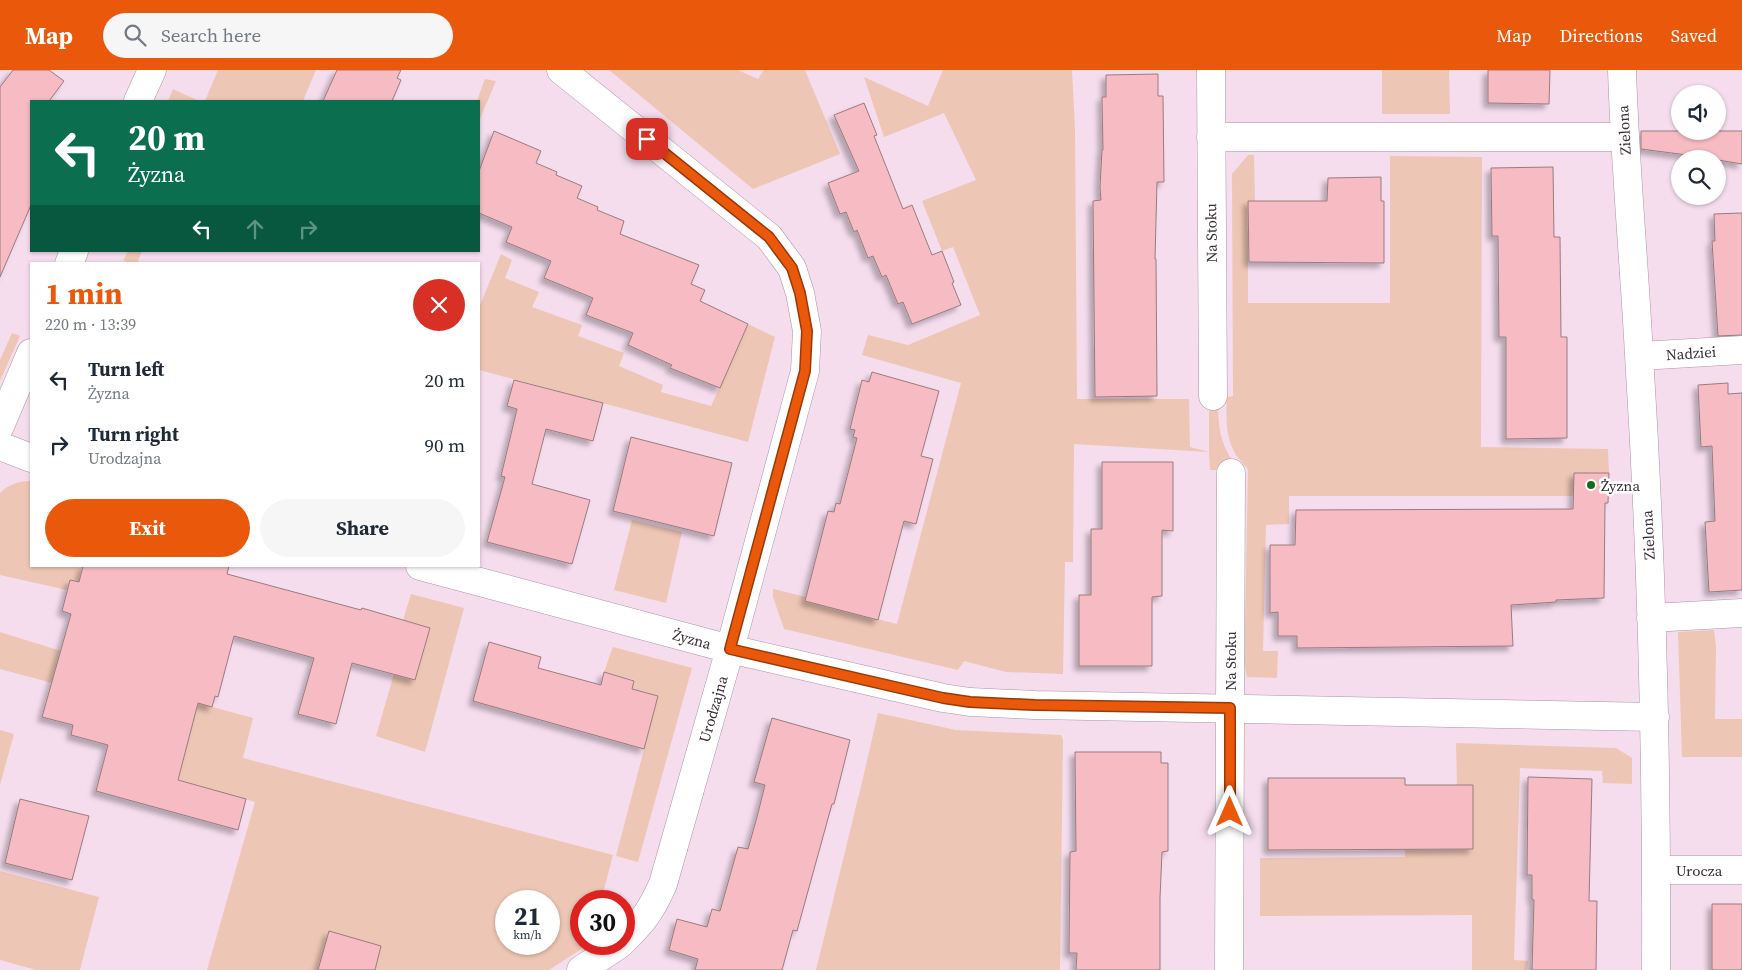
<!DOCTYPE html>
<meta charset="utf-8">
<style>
:root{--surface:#fff;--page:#f6f6f7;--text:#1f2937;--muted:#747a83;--accent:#ea580c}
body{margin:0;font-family:"Source Serif 4",serif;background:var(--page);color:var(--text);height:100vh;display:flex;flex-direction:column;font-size:19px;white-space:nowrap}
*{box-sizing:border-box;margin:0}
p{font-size:16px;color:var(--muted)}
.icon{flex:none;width:28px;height:28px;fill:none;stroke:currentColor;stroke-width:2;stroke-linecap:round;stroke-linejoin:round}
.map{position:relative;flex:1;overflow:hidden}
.panel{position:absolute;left:30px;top:192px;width:450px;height:305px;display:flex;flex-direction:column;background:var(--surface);border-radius:0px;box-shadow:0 1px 4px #0004}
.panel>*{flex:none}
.hud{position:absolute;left:30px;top:30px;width:450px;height:152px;border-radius:0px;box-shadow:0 1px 4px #0004;background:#0b6e4f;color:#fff;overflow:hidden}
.tools{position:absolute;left:1671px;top:15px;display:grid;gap:10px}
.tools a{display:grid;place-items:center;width:55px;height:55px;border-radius:50%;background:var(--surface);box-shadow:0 1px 4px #0004;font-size:25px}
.speed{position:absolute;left:495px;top:820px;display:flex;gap:10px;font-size:25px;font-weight:700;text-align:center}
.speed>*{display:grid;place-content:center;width:65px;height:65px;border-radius:50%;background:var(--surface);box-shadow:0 1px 4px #0004;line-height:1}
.speed small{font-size:12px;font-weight:400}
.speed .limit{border:8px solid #d22;background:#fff;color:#111}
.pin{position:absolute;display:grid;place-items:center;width:42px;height:42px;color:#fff;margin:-21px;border-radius:10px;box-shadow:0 2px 8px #0006}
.me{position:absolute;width:55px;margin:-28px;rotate:0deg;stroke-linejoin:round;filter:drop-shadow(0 0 4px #0008)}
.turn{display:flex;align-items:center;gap:18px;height:105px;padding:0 15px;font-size:22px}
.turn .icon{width:65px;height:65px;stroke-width:2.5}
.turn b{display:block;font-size:35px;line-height:42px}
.lanes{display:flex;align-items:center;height:48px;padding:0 15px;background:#0003;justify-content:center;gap:25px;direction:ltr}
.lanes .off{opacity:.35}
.round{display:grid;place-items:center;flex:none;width:52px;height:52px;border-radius:26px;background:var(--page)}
.headline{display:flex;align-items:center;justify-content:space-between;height:85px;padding:0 15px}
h1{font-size:30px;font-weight:700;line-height:38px;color:var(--accent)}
.primary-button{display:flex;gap:10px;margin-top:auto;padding:10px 15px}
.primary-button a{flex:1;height:58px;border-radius:30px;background:var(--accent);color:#fff;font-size:20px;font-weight:700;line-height:58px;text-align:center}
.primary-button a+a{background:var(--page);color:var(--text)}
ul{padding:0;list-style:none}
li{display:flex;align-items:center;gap:15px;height:65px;padding:0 15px}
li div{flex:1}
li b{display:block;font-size:19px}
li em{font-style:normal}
header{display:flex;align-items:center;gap:30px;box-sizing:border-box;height:70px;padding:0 25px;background:var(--accent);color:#fff}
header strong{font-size:24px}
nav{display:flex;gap:28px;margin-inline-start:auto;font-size:18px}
.search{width:350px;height:45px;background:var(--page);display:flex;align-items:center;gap:12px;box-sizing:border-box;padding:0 18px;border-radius:28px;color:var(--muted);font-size:19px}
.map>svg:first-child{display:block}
</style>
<header>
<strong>Map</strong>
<div class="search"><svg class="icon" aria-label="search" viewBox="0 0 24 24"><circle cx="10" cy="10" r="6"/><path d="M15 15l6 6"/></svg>Search here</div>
<nav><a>Map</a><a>Directions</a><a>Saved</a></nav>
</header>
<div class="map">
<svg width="1742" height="900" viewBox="0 0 1742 900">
<defs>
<filter id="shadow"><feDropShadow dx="-4.5" dy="4.5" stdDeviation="2.5" flood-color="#0004"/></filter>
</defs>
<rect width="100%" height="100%" fill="#f5ddee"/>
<path fill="#eec6b5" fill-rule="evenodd" d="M 218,0 L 316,0 L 303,31 L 205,31 Z
M 609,0 L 738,0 L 758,9 L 764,0 L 805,0 L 840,84 L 753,119 Z
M 943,0 L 1072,0 L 1075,59 L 1077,329 L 1189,329 L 1190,377 L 1209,382 L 1209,334 L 1218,335 C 1219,366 1221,373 1238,400 L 1210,400 L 1209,382 L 1074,374 L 1073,492 L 1065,492 L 1063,604 L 1006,602 L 964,591 L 958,600 L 784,559 L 773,527 L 773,519 L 806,527 L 805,531 L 897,554 L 961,313 L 862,285 L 868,265 L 908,275 L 980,245 L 953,177 L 942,181 L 922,131 L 976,110 L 944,43 L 884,67 L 864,7 L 928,36 Z
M 1382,0 L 1449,0 L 1450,44 L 1382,44 Z
M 485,9 L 496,11 L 479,51 L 479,31 L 477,31 Z
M 173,19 L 199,31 L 168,31 Z
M 1248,85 L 1254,85 L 1255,131 L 1248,131 L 1248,233 L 1390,233 L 1390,86 L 1482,87 L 1481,377 L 1608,379 L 1609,403 L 1574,403 L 1574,426 L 1289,426 L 1289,454 L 1266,455 L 1263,581 L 1278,581 L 1277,608 L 1247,607 L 1244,593 L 1248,400 C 1245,394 1239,390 1236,385 C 1225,367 1226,346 1227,327 L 1233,326 L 1232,104 Z
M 128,181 L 142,181 L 137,194 L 123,191 Z
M 501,184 L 512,190 L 505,208 L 539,222 L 532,237 L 582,255 L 578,266 L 624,283 L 619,296 L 663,315 L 661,322 L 711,336 L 748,254 L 775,267 L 748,372 L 479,300 L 479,238 Z
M 12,263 L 20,266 L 0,311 L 0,290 Z
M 31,411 L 31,496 L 83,496 L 79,512 L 70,510 L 67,520 L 0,505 L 0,423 C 9,414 19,411 31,411 Z
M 632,450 L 682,462 L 666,533 L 614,520 Z
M 411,524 L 464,538 L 425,682 L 376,666 L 394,604 L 415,610 L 430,558 L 403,550 Z
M 1714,560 L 1716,577 L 1715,649 L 1742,649 L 1742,687 L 1682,687 L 1678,562 Z
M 0,562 L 61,581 L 52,613 L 0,599 Z
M 613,577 L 692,598 L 638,792 L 616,786 L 658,626 L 632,619 L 634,610 L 604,602 Z
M 198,633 L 253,648 L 243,688 L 613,785 L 601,831 L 581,831 L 581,874 L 589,874 L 549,900 L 207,900 L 255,732 L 178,710 ZM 506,831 L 549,831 L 549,874 L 506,874 Z
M 878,643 L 956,660 L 1061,665 L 1063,669 L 1060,900 L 816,900 L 863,708 Z
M 0,660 L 14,664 L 0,715 Z
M 1456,673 L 1616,678 L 1632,688 L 1632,714 L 1603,713 L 1602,701 L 1520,698 L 1514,890 L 1528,891 L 1527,900 L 1472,900 L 1472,845 L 1260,846 L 1260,788 L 1405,787 L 1405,780 L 1473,779 L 1473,716 L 1457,715 Z
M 0,801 L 99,827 L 80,900 L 36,900 L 0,890 Z"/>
<path fill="#f7bbc3" stroke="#987c7f" filter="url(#shadow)" d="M 13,0 L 49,0 L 64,11 L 49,31 L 31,31 L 31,135 L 0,207 L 0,17 Z
M 337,0 L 401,0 L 397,8 L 401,10 L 392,31 L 323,31 Z
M 1488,0 L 1550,0 L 1549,34 L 1488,33 Z
M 1158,4 L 1158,26 L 1163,26 L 1164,112 L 1157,112 L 1155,189 L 1156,189 L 1157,326 L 1095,327 L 1093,131 L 1101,130 L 1100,117 L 1102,80 L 1103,80 L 1102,27 L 1106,27 L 1106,5 Z
M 864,33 L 877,65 L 874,66 L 903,139 L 912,135 L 932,185 L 942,181 L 954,212 L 952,213 L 961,235 L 912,254 L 903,232 L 898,234 L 886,205 L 882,207 L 873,186 L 868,188 L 857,160 L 854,162 L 846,142 L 840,144 L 828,113 L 859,101 L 834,45 Z
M 494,61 L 541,81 L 536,93 L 557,102 L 556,105 L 582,116 L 577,128 L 598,137 L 597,140 L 624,151 L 620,164 L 699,195 L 691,214 L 705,220 L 700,231 L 748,254 L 720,318 L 670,298 L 672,295 L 628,275 L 633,263 L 586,245 L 593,228 L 544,208 L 551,191 L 506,172 L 512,157 L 479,143 L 479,101 Z
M 1641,61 L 1742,61 L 1742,94 L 1718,90 L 1718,89 L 1641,79 Z
M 1553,97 L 1554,167 L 1560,167 L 1561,267 L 1567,267 L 1567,368 L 1506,369 L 1506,267 L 1499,267 L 1498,166 L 1492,166 L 1491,98 Z
M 1381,107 L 1381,131 L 1384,131 L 1384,193 L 1249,192 L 1248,131 L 1327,131 L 1328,108 Z
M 1742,143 L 1742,265 L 1718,266 L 1712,171 L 1715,171 L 1714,144 Z
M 872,302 L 939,321 L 921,386 L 933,389 L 916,454 L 904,451 L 878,550 L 805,531 L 828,441 L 834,442 L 836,433 L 840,434 L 857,368 L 853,367 L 855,360 L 850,359 L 862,310 L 869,312 Z
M 514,310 L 603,333 L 593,371 L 546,359 L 532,414 L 590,430 L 572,494 L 487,472 L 505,407 L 501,406 L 517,339 L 507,336 Z
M 1728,313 L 1728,324 L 1742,323 L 1742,520 L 1709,522 L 1705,452 L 1715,451 L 1712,376 L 1701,377 L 1698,315 Z
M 631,367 L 732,393 L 714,466 L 613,441 Z
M 1102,392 L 1173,392 L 1173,461 L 1162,460 L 1162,526 L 1152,527 L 1152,596 L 1079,596 L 1079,525 L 1091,525 L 1091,459 L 1102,459 Z
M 1574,403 L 1609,403 L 1608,433 L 1605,433 L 1604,528 L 1556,530 L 1556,532 L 1511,535 L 1513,576 L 1297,578 L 1297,566 L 1278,566 L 1278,542 L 1270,543 L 1270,475 L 1295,475 L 1296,440 L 1573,439 Z
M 83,496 L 229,496 L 227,504 L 361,540 L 362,538 L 430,558 L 415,610 L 352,593 L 336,654 L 298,644 L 314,588 L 234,566 L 218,627 L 215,626 L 212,637 L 198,633 L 178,710 L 246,729 L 238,760 L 96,721 L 108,675 L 71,665 L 73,655 L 42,647 L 71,544 L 62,541 L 70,510 L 79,512 Z
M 489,572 L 541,587 L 538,598 L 601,615 L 604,602 L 634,611 L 632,619 L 658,626 L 644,679 L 473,631 Z
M 772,648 L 850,670 L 834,734 L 832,734 L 797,861 L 793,860 L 782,900 L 695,900 L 698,889 L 669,880 L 677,849 L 707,857 L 712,839 L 720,841 L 738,777 L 748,779 L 757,747 L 765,715 L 754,712 Z
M 1075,682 L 1161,682 L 1161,693 L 1168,693 L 1168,781 L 1162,782 L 1160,828 L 1160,900 L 1076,900 L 1077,883 L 1069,883 L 1070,782 L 1076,781 Z
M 1528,707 L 1592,709 L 1589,831 L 1597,831 L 1596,900 L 1532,900 L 1534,830 L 1532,829 L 1532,805 L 1527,805 Z
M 1268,708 L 1405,708 L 1405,715 L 1473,715 L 1473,779 L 1268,780 Z
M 20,729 L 89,746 L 72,810 L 5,793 Z
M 1712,834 L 1742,834 L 1742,898 L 1741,900 L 1712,900 Z
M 329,861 L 381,876 L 375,900 L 318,900 Z"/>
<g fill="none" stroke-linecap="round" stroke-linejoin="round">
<g stroke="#ab94a5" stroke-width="29">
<path id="minor" d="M 561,0 L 769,167 L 792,198 L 800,223 L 807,261 L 805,301 L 730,579 L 663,814 C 651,841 644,850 624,870
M 1211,0 L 1213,326
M 1622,0 C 1625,95 1634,190 1639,285 C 1652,490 1657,695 1656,900
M 138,31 L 152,0
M 1211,67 L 1624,67
M 69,194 L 74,181
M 1640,286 L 1742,280
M 0,356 L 31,283
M 0,376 L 31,388
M 420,496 L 730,579 L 943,628 L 970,632 L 1035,635 L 1655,647
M 1651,548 L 1742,543
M 1657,800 L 1742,800
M 581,900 L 620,874
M 1229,900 L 1231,403"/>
</g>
<use href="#minor" stroke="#fff" stroke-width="28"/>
</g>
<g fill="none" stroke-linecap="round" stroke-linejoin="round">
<g stroke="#983908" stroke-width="12">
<path id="route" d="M 647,69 L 769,167 L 792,198 L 800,223 L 807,261 L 805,301 L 730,579 L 943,628 L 970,632 L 1035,635 L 1230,638 L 1230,742"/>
</g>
<use href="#route" stroke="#ea580c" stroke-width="9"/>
</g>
<circle fill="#0f6f1c" stroke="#fff" stroke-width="2" cx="1591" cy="415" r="5"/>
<g text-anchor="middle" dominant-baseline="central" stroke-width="5" stroke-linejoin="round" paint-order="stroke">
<g font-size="15" fill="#393037" stroke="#fff">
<text transform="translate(1624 60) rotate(-93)">Zielona</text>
<text transform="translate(1211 163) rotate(-91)">Na Stoku</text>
<text transform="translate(1691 283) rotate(-4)">Nadziei</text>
<text transform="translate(1648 465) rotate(-93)">Zielona</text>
<text transform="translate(692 569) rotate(15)">Żyzna</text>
<text transform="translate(1230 591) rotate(-90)">Na Stoku</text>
<text transform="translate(713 639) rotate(-74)">Urodzajna</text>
<text x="1699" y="800">Urocza</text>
</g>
<g font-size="15" fill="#393037" stroke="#fff" text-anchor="start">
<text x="1601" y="415">Żyzna</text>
</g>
</g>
</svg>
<div class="tools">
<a><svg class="icon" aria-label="sound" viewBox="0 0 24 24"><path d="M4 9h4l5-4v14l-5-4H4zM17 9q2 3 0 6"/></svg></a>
<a><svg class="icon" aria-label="search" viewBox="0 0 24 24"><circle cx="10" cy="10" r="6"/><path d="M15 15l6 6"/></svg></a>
</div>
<div class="speed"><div>21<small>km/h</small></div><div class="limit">30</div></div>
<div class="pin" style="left:647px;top:69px;background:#d93025"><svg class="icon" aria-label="arrive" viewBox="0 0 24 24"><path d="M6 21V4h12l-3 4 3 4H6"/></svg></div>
<svg class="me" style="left:1230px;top:742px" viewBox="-20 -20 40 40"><path d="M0-17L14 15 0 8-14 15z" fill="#ea580c" stroke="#fff" stroke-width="4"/></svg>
<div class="hud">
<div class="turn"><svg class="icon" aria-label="left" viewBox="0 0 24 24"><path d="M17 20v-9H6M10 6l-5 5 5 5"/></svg><div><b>20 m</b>Żyzna</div></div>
<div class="lanes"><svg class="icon" aria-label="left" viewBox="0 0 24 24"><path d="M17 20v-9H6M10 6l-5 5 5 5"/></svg><svg class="icon off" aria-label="ahead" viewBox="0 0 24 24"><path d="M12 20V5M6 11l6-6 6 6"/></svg><svg class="icon off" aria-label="right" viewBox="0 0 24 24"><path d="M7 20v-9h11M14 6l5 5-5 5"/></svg></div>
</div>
<section class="panel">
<div class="headline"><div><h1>1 min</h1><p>220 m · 13:39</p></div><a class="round" style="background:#d93025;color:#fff"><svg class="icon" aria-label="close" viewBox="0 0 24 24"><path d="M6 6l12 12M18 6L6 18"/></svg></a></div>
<ul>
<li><svg class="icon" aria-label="left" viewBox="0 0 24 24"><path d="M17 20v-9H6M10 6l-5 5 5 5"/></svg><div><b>Turn left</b><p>Żyzna</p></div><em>20 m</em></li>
<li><svg class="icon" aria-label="right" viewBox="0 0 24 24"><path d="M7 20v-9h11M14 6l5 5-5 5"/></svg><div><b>Turn right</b><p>Urodzajna</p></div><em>90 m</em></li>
</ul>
<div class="primary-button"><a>Exit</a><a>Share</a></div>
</section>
</div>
